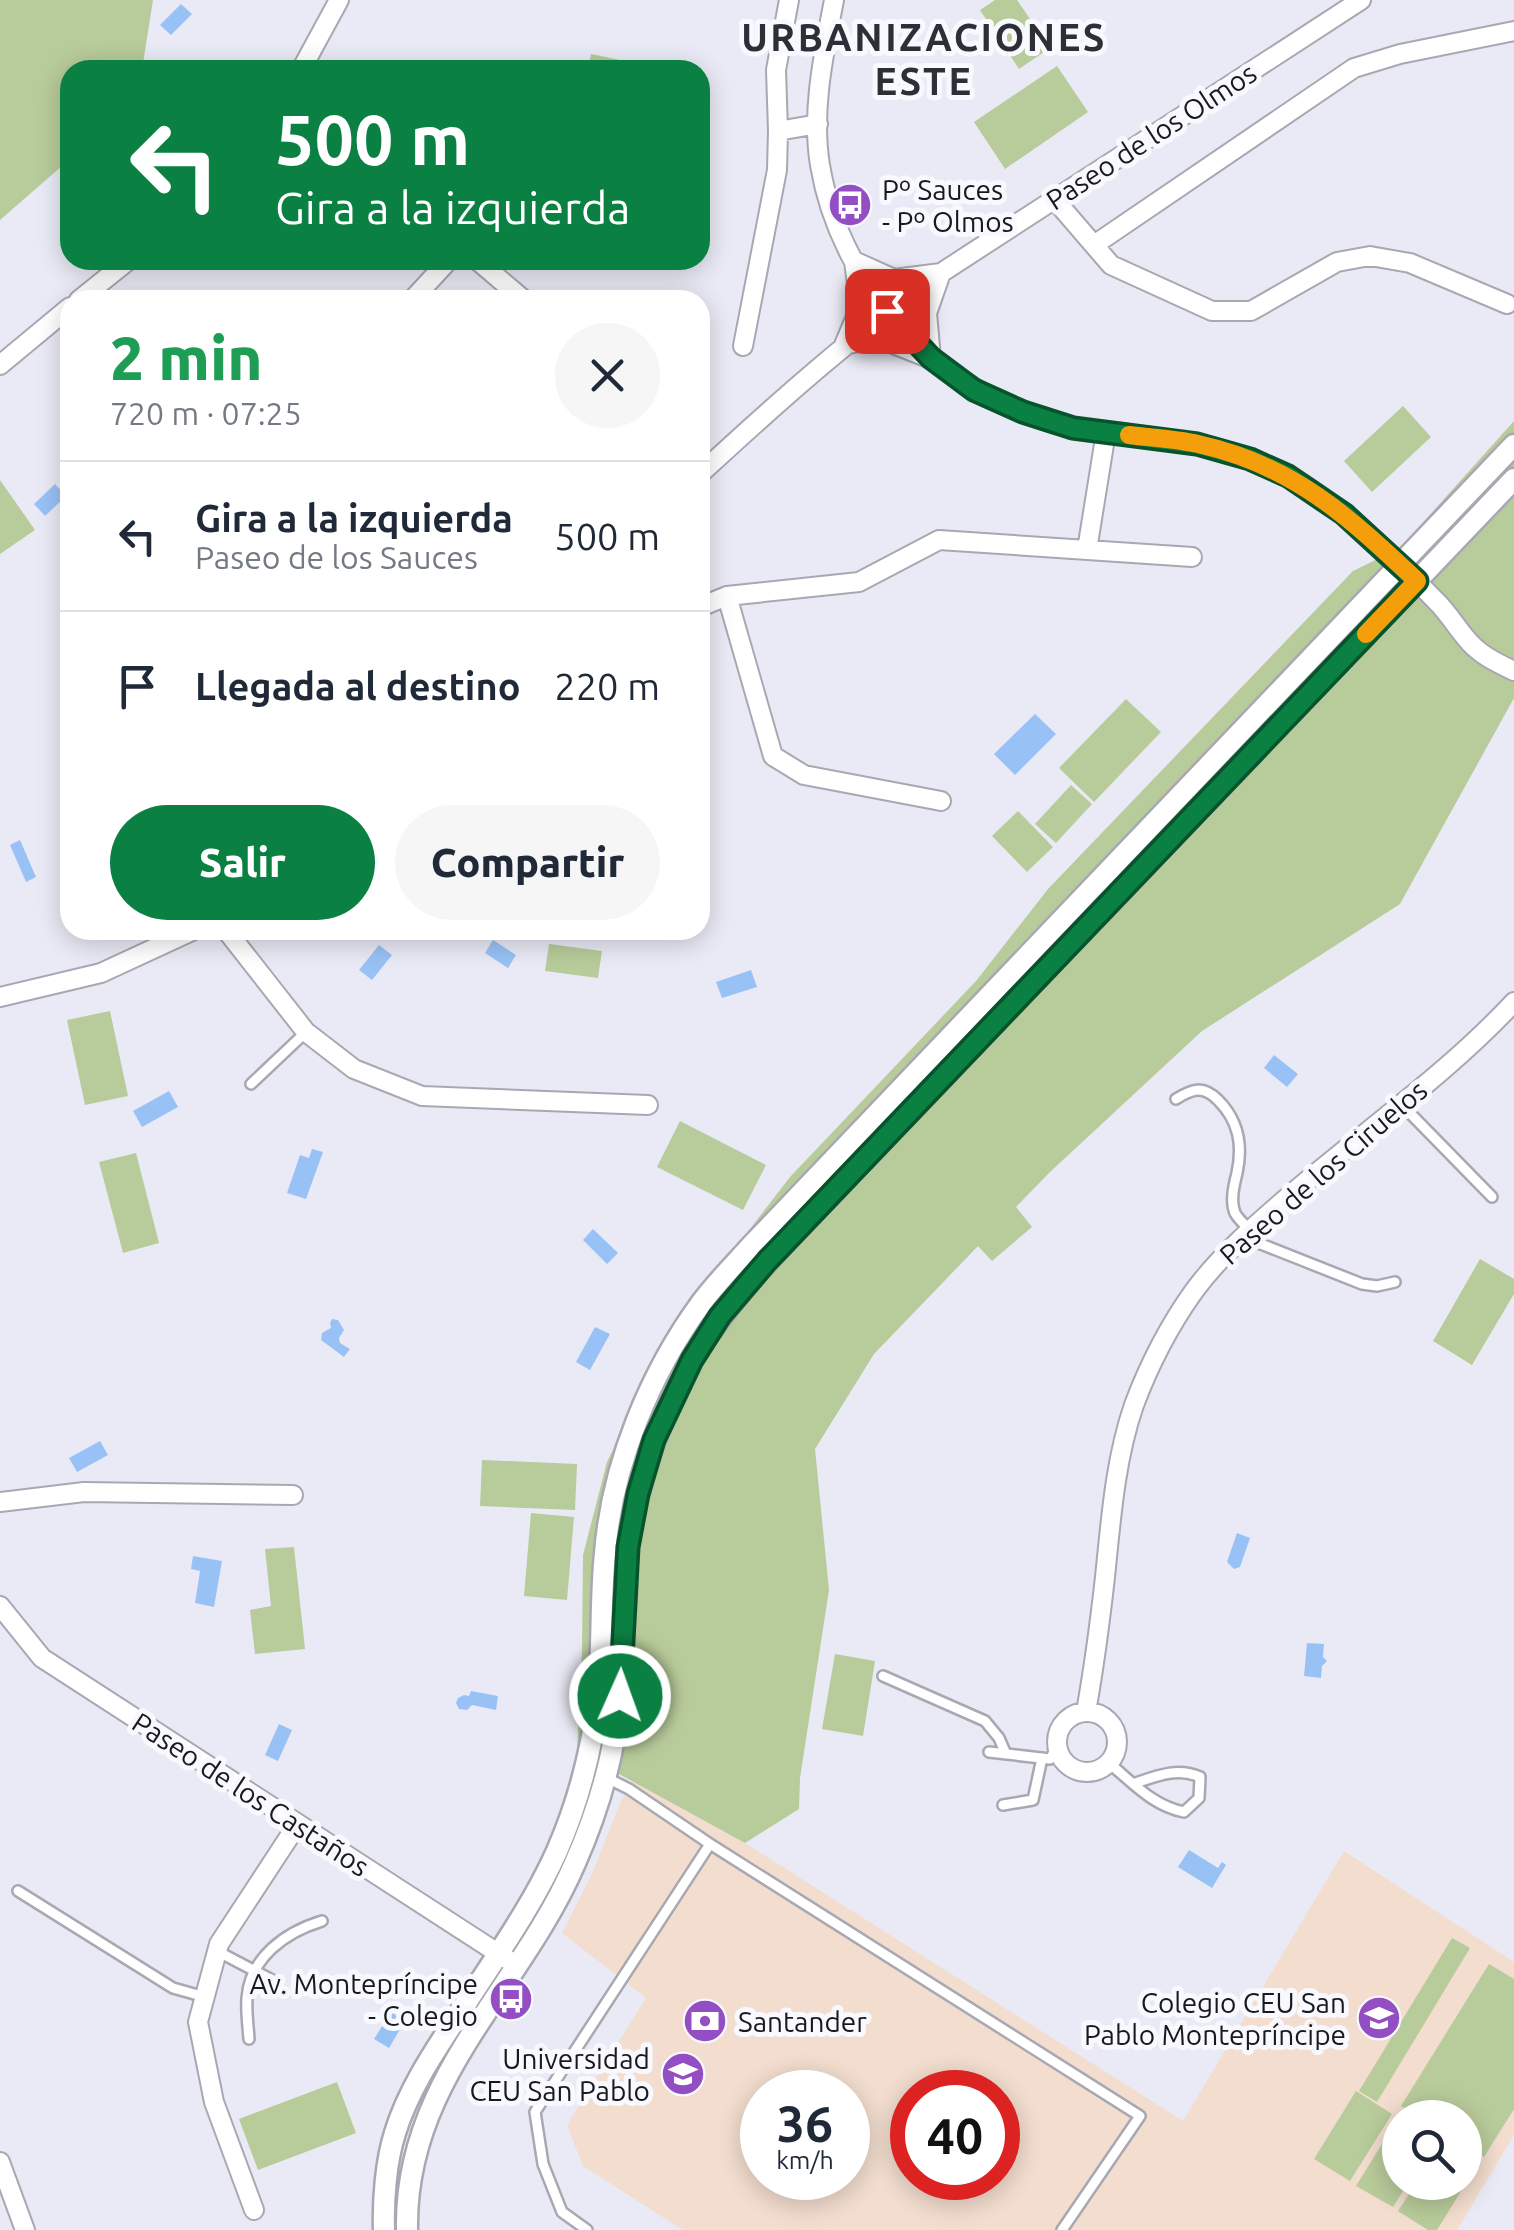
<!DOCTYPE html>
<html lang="es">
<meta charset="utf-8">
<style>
:root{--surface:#fff;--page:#f6f6f7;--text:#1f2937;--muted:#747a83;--line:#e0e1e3;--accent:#0b8043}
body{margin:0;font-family:Ubuntu,sans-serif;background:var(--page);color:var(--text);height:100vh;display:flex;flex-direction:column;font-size:38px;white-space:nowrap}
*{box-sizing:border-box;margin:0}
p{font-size:32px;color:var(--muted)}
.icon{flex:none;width:55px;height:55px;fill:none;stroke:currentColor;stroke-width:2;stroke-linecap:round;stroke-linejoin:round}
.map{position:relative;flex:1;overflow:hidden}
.details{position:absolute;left:60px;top:290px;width:650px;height:650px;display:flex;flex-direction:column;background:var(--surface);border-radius:30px;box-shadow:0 5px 25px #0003}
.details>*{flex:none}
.hud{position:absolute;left:60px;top:60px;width:650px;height:210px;border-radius:30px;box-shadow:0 5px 25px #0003;background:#0b8043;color:#fff;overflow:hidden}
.controls{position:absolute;left:1382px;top:2100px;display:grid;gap:20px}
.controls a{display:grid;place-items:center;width:100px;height:100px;border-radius:50%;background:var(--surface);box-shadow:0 5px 25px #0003;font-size:50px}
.speed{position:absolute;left:740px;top:2070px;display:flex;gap:20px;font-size:50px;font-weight:700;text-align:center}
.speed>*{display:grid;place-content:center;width:130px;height:130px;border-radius:50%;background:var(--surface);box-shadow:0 5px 25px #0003;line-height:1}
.speed small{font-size:25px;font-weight:400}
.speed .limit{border:15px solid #d22;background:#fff;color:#111}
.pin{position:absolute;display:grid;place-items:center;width:85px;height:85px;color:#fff;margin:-42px;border-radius:20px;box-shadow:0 5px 15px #0006}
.me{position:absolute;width:110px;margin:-55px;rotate:2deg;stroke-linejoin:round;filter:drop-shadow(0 0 8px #0008)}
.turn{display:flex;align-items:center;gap:35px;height:210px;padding:0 50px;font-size:45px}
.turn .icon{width:130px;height:130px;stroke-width:2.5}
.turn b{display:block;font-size:70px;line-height:85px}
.round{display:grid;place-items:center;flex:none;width:105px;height:105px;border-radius:52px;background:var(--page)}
.summary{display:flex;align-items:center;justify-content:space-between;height:170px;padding:0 50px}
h1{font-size:60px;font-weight:800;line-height:75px;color:#1e9e55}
.cta{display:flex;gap:20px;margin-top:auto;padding:20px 50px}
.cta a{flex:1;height:115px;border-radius:60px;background:var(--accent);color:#fff;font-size:40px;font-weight:800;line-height:115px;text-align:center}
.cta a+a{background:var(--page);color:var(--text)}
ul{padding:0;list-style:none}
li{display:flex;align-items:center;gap:30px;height:150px;padding:0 50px;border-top:2px solid var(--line)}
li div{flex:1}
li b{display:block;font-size:38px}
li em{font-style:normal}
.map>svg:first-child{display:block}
</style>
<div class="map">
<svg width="1514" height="2230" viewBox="0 0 1514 2230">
<rect width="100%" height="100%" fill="#eaeaf6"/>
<path fill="#f2ddce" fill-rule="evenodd" d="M 632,1781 L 745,1843 L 1183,2121 L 1344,1851 L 1514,1962 L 1514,2135 L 1457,2230 L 683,2230 L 583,2166 L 567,2125 L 646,1998 L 562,1933 L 592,1874 L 620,1803 ZM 762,2092 L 848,2092 L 848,2178 L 762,2178 ZM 912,2092 L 998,2092 L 998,2178 L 912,2178 ZM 1400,2118 L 1465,2118 L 1465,2182 L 1400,2182 Z"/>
<path fill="#b8cb9a" d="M 0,0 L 153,0 L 142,70 L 70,70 L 70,159 L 0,220 Z
M 995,0 L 1017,0 L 1050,48 L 1019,69 L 980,10 Z
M 591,54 L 620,60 L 618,70 L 588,70 Z
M 1057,66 L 1088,112 L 1005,169 L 974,122 Z
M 1403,406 L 1431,437 L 1372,492 L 1344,461 Z
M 1514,421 L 1514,698 L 1400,904 L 1202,1031 L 1050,1172 L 1016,1207 L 1032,1227 L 992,1261 L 978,1246 L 874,1354 L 815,1449 L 829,1590 L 800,1778 L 799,1809 L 745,1843 L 577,1751 L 582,1650 L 583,1555 L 607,1462 L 672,1330 L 790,1177 L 976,981 L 1048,889 L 1353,571 L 1400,548 Z
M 0,480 L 35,530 L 0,554 Z
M 1126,699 L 1161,732 L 1094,802 L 1059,768 Z
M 1071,785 L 1092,804 L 1056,843 L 1035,824 Z
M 1018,811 L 1053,847 L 1027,872 L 992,836 Z
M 549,944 L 602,951 L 598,978 L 545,971 Z
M 110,1011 L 128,1096 L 85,1105 L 67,1020 Z
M 680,1121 L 766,1165 L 743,1210 L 657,1167 Z
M 136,1153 L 159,1243 L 123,1253 L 99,1162 Z
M 1480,1259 L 1514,1279 L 1514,1294 L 1472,1365 L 1433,1341 Z
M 482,1460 L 577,1464 L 575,1510 L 480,1506 Z
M 531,1513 L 574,1517 L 567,1600 L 524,1596 Z
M 294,1547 L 305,1649 L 255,1654 L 250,1610 L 271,1606 L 265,1549 Z
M 835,1654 L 875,1661 L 863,1736 L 822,1729 Z
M 1452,1938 L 1470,1948 L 1377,2102 L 1359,2091 Z
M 1489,1964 L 1514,1979 L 1514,2109 L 1484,2157 L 1465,2146 L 1465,2118 L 1420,2117 L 1401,2106 Z
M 337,2082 L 356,2133 L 258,2170 L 239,2119 Z
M 1356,2091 L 1392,2114 L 1350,2181 L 1314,2159 Z
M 1398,2118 L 1400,2182 L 1408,2183 L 1393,2207 L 1356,2186 Z
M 1465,2160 L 1476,2167 L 1437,2230 L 1428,2230 L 1398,2211 L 1416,2183 L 1465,2182 Z"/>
<path fill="#98c2f5" d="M 181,4 L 192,14 L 171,35 L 160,25 Z
M 55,484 L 66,496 L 45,516 L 34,504 Z
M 1035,714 L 1056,734 L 1015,775 L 994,754 Z
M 20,840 L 36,877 L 26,882 L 10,845 Z
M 493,940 L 516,955 L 508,968 L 485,953 Z
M 379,945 L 392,955 L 372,980 L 359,970 Z
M 751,970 L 757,987 L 722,998 L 716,982 Z
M 1274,1055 L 1298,1074 L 1287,1087 L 1264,1068 Z
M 169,1091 L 178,1107 L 142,1127 L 133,1111 Z
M 312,1149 L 323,1152 L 306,1199 L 287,1193 L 300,1155 L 309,1158 Z
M 593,1229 L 618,1253 L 607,1264 L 583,1240 Z
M 332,1319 L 338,1320 L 344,1330 L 339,1338 L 340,1343 L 350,1349 L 344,1357 L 321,1340 L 322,1333 L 331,1328 L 330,1323 Z
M 595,1327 L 610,1334 L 590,1370 L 576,1362 Z
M 100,1441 L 108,1455 L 77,1472 L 69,1458 Z
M 1237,1533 L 1250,1538 L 1240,1567 L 1234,1569 L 1227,1562 Z
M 193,1556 L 222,1561 L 214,1607 L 195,1603 L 200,1571 L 191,1569 Z
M 1307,1643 L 1324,1644 L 1323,1657 L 1327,1661 L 1322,1666 L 1321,1678 L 1304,1676 Z
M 471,1691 L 498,1696 L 496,1710 L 472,1705 L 467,1710 L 459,1709 L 456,1703 L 458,1698 L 464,1695 L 469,1696 Z
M 279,1724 L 292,1730 L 278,1761 L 265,1755 Z
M 1189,1850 L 1218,1868 L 1222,1862 L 1226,1865 L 1212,1888 L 1178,1867 Z
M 391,2012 L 405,2021 L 389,2048 L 374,2039 Z"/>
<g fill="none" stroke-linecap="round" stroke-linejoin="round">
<g stroke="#a8a8b3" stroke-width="14">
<path id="service" d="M 251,1084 L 306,1032
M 1176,1099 C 1192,1089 1203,1085 1218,1100 C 1239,1121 1243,1145 1237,1173 C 1234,1185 1230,1201 1235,1213 C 1238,1219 1246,1226 1251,1231
M 1402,1105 L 1492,1197
M 1247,1234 L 1261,1244 L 1362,1284 L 1377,1286 L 1395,1282
M 883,1676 L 985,1721 L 999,1738 L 1006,1754
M 989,1752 L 1050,1759 L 1057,1747
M 1109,1763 C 1133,1783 1153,1806 1184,1812 L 1199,1798 L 1200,1777 C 1177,1767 1156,1776 1133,1784
M 1003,1805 L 1033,1800 L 1042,1758
M 710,1844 L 1140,2116 L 1062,2230
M 18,1891 L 173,1988 L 205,1997
M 217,1951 L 274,1981
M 249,2039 C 248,2025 246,2011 247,1998 C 250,1957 286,1932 322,1921
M 587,2230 L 562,2212 L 543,2164 L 535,2112 L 710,1844 L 629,1789 L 607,1778"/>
</g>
<g stroke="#a8a8b3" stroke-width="22">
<path id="minor" d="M 834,0 C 824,53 811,111 820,165 C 841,292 948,402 1074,428 C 1113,436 1154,436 1194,443 C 1225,449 1259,460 1287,475 C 1339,503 1395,559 1437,602 C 1448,613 1455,625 1465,637 C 1478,654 1495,662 1514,671
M 301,70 L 339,0
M 778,131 L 818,124
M 1055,200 L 1111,265 L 1212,311 L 1251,311 L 1337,262 L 1370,256 L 1410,263 L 1507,304
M 1094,245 L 1354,68 L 1400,54 L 1514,31
M 477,260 L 524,300
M 854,261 L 894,279 L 941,273 L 927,313 L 931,359 L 878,338 L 844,345 L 860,307 Z
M 79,300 L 129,260
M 412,300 L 449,260
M 743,346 L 777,170 L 778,131 L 776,70 L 789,0
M 0,365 L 70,307
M 700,474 C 777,403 855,333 941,273 L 1361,0
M 1087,550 L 1106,432
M 727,596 L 773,756 L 804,775 L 941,801
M 700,607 L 727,596 L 859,582 L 939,540 L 1192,557
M 226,930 L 306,1032 L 354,1069 L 422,1096 L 648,1105
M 0,997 L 101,973 L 194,930
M 0,1502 L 84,1492 L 293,1495
M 0,1606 L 42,1658 L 510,1961
M1057 1742a30 30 0 1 1 60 0a30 30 0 1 1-60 0Z
M 1086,1712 C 1094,1667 1100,1622 1105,1577 C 1111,1519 1115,1460 1134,1405 C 1149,1365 1169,1326 1194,1291 C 1222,1253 1260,1221 1296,1190 C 1369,1128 1449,1072 1514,1002
M 0,2162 L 25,2230
M 254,2210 L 214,2102 L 198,2022 L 219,1944 L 297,1825"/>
</g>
<g stroke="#a8a8b3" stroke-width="25">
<path id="tertiary" d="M 384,2230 C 383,2200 386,2161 395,2133 C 410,2084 441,2042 468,2000 C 498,1954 535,1901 557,1851 C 578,1803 592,1749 598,1697 C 603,1650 600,1601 605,1553 C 612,1465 650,1373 702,1302 C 717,1282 735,1264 752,1245 L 1514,445
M 407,2230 C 404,2079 520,1991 575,1863 C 598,1811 615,1752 620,1695 C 625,1645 620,1593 628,1543 C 639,1479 660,1414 693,1358 C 714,1323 741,1292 767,1261 L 1514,479"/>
</g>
<use href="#service" stroke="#fff" stroke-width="9"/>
<use href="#minor" stroke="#fff" stroke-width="18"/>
<use href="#tertiary" stroke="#fff" stroke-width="20"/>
</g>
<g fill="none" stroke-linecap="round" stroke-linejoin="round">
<g stroke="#07532c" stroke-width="25">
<path id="route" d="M 620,1696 L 628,1547 L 638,1494 L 654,1440 L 692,1360 L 720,1316 L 767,1261 L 1417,581 L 1344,514 L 1288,476 L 1250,459 L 1197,444 L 1073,428 L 1023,412 L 974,390 L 931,358 L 887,311"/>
</g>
<use href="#route" stroke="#0b8043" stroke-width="18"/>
<path stroke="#f59e0b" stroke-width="18" d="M 1129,435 C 1152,438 1176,439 1198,444 C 1293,465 1348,516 1417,581 L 1366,634"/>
</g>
<defs>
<g id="bus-disc" transform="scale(2.25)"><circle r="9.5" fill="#924ec2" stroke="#f8f8ff"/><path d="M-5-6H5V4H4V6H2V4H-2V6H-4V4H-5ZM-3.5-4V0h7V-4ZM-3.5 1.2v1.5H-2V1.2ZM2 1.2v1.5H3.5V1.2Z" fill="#fff"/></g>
<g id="school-disc" transform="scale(2.25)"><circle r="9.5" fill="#924ec2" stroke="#f8f8ff"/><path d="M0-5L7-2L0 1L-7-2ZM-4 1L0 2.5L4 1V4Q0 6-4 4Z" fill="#fff"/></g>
<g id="bank-disc" transform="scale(2.25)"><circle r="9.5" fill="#924ec2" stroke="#f8f8ff"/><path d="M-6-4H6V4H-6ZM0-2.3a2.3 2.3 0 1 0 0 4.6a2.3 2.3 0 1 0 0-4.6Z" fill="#fff"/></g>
<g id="university-disc" transform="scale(2.25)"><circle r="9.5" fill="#924ec2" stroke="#f8f8ff"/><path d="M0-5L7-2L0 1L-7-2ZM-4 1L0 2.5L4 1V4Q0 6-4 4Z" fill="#fff"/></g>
</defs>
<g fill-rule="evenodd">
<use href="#bus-disc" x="850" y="205"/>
<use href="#bus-disc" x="511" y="1999"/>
<use href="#school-disc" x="1379" y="2018"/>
<use href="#bank-disc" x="705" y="2021"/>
<use href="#university-disc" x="683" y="2074"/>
</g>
<g text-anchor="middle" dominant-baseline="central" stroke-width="10" stroke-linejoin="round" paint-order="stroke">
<g font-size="28" fill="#19191d" stroke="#f8f8ff">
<text transform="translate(1151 136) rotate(-33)">Paseo de los Olmos</text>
<text transform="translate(1323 1172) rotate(-41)">Paseo de los Ciruelos</text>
<text transform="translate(251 1794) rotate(33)">Paseo de los Castaños</text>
</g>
<g font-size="28" fill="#19191d" stroke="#f8f8ff" text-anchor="end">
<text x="882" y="189" text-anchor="start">Pº Sauces<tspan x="882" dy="32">- Pº Olmos</tspan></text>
<text x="478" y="1983">Av. Montepríncipe<tspan x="478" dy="32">- Colegio</tspan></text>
<text x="1346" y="2002">Colegio CEU San<tspan x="1346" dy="32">Pablo Montepríncipe</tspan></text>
<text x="738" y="2021" text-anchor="start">Santander</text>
<text x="650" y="2058">Universidad<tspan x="650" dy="32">CEU San Pablo</tspan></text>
</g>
<g font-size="38" font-weight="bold" letter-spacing="2.5" fill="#2e2e37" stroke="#f8f8ff">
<text x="924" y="37">URBANIZACIONES<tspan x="924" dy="44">ESTE</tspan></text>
</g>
</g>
</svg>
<div class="controls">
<a><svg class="icon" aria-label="search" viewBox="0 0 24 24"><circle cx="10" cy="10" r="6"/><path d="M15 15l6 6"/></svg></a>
</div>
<div class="speed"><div>36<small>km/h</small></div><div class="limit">40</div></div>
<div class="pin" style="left:887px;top:311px;background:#d93025"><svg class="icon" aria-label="arrive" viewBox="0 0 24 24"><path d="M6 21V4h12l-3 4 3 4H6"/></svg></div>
<svg class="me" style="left:620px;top:1696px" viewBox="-20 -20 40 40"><circle r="17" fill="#0b8043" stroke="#fff" stroke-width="3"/><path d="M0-11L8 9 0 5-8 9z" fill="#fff"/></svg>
<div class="hud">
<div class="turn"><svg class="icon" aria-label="left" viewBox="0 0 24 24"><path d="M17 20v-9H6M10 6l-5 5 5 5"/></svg><div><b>500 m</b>Gira a la izquierda</div></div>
</div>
<section class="details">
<div class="summary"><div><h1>2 min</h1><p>720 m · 07:25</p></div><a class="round"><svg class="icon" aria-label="close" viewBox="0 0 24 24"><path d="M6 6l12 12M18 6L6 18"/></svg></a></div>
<ul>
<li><svg class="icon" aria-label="left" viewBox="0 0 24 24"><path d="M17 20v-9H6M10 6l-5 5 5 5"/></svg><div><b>Gira a la izquierda</b><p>Paseo de los Sauces</p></div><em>500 m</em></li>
<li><svg class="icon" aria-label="arrive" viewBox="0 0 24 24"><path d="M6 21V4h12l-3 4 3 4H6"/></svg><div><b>Llegada al destino</b></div><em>220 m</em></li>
</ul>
<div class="cta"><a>Salir</a><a>Compartir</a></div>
</section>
</div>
